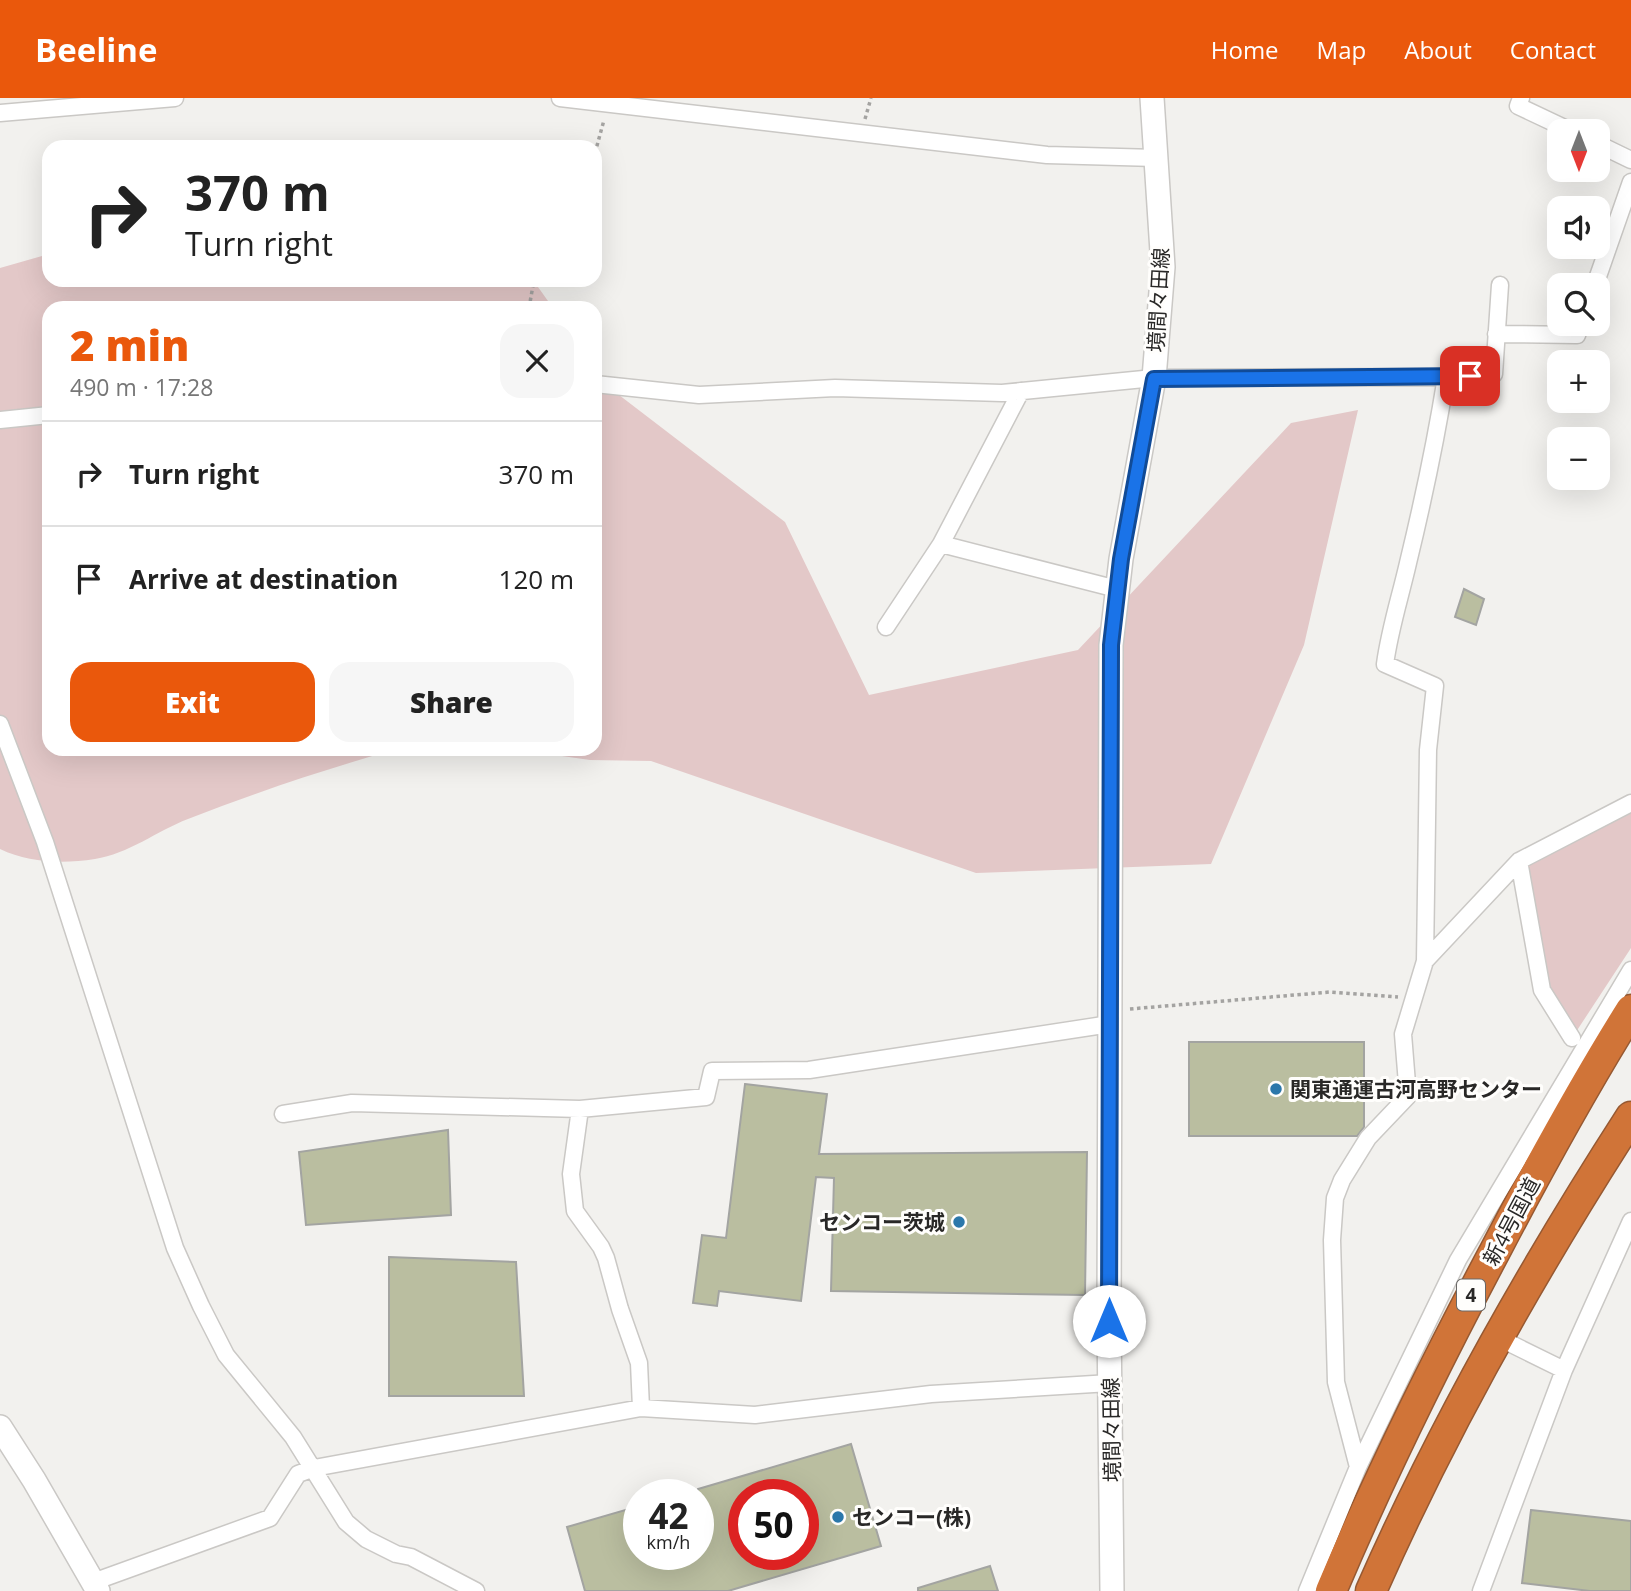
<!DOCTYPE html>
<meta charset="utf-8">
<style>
:root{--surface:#fff;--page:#f6f6f6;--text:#222;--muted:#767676;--line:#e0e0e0;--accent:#ea580c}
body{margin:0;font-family:"Open Sans","Noto Sans JP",sans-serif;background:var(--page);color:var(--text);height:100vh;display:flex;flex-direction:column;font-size:26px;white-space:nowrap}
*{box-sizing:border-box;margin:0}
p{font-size:23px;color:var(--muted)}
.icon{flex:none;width:38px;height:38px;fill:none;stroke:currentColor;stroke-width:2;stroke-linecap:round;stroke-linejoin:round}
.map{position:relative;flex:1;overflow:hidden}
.side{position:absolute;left:42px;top:203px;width:560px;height:455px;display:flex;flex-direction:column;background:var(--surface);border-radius:21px;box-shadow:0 7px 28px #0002}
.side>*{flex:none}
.top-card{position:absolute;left:42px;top:42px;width:560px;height:147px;border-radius:21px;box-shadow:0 7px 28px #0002;background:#fff;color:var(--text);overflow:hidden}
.needle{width:46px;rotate:180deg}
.buttons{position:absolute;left:1547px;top:21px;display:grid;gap:14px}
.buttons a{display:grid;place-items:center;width:63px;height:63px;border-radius:14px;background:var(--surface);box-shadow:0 7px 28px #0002;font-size:35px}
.speed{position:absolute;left:623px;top:1381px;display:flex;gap:14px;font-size:35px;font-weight:700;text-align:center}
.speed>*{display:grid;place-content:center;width:91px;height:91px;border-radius:50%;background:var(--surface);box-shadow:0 7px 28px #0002;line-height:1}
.speed small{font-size:18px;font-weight:400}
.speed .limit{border:10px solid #d22;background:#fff;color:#111}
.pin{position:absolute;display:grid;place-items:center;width:60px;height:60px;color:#fff;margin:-30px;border-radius:14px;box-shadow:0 4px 10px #0006}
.me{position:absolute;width:77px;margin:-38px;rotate:0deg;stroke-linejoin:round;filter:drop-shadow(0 0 5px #0008)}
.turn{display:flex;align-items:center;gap:24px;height:147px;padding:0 28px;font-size:32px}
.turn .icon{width:91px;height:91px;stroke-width:2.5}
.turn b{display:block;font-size:49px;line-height:60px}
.round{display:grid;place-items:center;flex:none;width:74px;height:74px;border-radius:21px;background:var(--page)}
.summary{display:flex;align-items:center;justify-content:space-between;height:119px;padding:0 28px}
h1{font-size:42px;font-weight:800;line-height:52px;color:var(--accent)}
.button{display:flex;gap:14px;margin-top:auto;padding:14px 28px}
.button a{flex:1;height:80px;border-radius:21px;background:var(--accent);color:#fff;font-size:28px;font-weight:800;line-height:80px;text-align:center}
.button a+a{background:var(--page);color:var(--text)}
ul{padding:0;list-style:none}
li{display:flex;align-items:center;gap:21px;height:105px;padding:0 28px;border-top:2px solid var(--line)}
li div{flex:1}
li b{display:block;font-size:26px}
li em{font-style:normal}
header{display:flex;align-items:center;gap:42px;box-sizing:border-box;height:98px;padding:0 35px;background:var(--accent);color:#fff}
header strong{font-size:33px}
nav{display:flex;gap:38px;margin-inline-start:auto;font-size:24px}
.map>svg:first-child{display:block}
</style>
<header>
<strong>Beeline</strong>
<nav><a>Home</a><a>Map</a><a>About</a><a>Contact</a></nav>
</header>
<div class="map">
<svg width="1631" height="1493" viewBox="0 0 1631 1493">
<rect width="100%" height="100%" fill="#f2f1ee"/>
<path fill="#e3c8c8" d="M 49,156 L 49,182 L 533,182 L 553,210 L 49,210 L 49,651 L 397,651 C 326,671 257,694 188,721 C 157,733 128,756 95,761 C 63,766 29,765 0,751 L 0,170 Z
M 595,271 L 606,287 L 785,424 L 869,597 L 1078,552 L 1291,325 L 1358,312 L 1304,547 L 1211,766 L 976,775 L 651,663 L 590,662 L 513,651 L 595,651 Z
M 1631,705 L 1631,850 L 1572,940 L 1542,892 L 1519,763 Z"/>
<path fill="#babea0" stroke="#a3a4a1" stroke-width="2" fill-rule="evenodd" d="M 1464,491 L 1484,501 L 1476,527 L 1455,519 Z
M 1189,944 L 1364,944 L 1364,1029 L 1357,1038 L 1189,1038 Z
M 745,986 L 827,996 L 819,1056 L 1087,1054 L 1085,1197 L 831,1193 L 834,1080 L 816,1079 L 801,1203 L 719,1193 L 717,1208 L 693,1205 L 702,1137 L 726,1140 Z
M 448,1032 L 451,1117 L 306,1127 L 299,1054 Z
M 389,1159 L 516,1164 L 524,1298 L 389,1298 Z
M 851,1346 L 881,1448 L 728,1493 L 585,1493 L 567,1429 L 639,1408 L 639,1456 L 698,1456 L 698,1391 ZM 744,1396 L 803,1396 L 803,1456 L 744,1456 Z
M 1531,1412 L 1631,1423 L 1631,1493 L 1590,1493 L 1522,1485 Z
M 990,1468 L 998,1493 L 918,1493 L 918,1490 Z"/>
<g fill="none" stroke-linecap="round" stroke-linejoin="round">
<g stroke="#cac8c5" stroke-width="19">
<path id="street" d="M 560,0 L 1047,57 L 1156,60
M 1521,0 L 1518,8 L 1571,33
M 0,15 L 175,0
M 1598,46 L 1631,62
M 1595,187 L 1631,84
M 1496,236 L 1577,237 L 1581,226
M 595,286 L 699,297 L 835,290 L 1002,295 L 1154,280 L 1446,279 L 1494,276 L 1500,187
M 1021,293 L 941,446 L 1117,491
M 0,322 L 49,317
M 886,529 L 941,446
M 0,626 L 45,744 L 175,1150 L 201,1208 L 226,1257 L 293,1339 L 346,1424 L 366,1441 L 396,1456 L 411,1459 L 476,1493
M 1519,763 L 1542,892 L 1572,940
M 1425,863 L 1519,763 L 1631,705
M 580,1011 L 571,1076 L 575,1113 L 601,1149 L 606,1160 L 620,1211 L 639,1265 L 641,1310
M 283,1016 L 352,1005 L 580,1011 L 706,999 L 712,973 L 809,972 L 1110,926
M 1497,1239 L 1564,1272
M 1358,1369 L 1458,1162 L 1631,872
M 93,1484 L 270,1420 L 298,1376 L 314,1370 L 641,1310 L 755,1317 L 931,1296 L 1110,1285
M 1307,1493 L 1358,1369 L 1336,1284 L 1332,1142 L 1335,1100 L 1342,1082 L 1368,1040 L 1408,998 L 1403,936 L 1425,863 L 1428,652 L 1435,588 L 1385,566 C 1390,530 1400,500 1408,465 C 1423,403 1436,342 1446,279
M 1481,1493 L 1564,1272 L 1631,1123"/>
</g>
<g stroke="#cac8c5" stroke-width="26">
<path id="secondary" d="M 0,1329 L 34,1382 L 98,1493
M 1112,1493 L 1109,1223 L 1111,547 L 1121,461 L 1154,280 L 1163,169 L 1152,0"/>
</g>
<g stroke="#965932" stroke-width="33">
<path id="highway" d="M 1331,1493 C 1380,1377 1436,1264 1495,1153 C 1538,1071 1582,990 1631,912
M 1371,1493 C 1444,1327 1533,1171 1631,1019"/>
</g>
<path stroke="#a4a3a1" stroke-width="3.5" stroke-dasharray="3.5 3.5" stroke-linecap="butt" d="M 865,21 L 871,0
M 595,55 L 604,22
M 529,210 L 534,182
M 1130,911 L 1330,894 L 1398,899"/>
<use href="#street" stroke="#fff" stroke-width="16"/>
<use href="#secondary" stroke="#fff" stroke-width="23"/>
<use href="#highway" stroke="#d07438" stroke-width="30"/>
</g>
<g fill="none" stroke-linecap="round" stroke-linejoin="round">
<g stroke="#114b97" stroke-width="18">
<path id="route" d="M 1109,1223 L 1111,547 L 1121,461 L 1154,281 L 1470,278"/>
</g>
<use href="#route" stroke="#1a73e8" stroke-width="12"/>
</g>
<g fill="#2c78ab" stroke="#fffefc" stroke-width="2.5">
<circle cx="1276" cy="991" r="7"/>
<circle cx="959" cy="1124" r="7"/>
<circle cx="838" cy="1419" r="7"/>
</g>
<g text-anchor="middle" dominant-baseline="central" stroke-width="6" stroke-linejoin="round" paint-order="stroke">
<rect fill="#fffefc" stroke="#696867" stroke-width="2" x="1457" y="1181.5" width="28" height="31" rx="5"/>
<g font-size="19" font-weight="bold" fill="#292827">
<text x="1471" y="1197">4</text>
</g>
<g font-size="21" fill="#292827" stroke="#fffefc">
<text transform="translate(1158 202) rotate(-87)">境間々田線</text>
<text transform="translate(1511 1123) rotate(-62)">新4号国道</text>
<text transform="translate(1111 1332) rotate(-91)">境間々田線</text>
</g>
<g font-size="21" font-weight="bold" fill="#292827" stroke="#fffefc" text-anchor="start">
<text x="1290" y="991">関東通運古河高野センター</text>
<text x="945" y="1124" text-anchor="end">センコー茨城</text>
<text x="852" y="1419">センコー(株)</text>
</g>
</g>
</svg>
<div class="buttons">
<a><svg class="needle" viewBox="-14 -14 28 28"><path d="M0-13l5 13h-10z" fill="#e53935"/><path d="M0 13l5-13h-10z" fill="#767676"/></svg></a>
<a><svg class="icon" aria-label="sound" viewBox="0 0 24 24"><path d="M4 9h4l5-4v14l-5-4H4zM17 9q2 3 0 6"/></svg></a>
<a><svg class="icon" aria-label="search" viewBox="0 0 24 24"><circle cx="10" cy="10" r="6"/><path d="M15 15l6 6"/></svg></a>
<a>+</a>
<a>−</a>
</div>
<div class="speed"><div>42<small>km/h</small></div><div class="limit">50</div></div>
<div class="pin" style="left:1470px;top:278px;background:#d93025"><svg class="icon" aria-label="arrive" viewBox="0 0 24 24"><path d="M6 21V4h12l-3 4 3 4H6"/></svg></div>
<svg class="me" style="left:1109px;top:1223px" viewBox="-20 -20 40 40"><circle r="19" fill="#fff"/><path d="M0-13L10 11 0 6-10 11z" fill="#1a73e8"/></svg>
<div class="top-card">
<div class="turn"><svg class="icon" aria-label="right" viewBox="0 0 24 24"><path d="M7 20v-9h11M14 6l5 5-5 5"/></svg><div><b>370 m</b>Turn right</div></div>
</div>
<section class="side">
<div class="summary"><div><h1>2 min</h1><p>490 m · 17:28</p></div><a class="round"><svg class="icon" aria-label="close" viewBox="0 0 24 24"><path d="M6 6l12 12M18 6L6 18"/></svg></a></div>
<ul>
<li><svg class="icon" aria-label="right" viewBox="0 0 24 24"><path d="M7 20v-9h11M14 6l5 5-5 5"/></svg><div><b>Turn right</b></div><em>370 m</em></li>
<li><svg class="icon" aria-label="arrive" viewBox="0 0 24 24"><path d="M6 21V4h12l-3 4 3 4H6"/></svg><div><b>Arrive at destination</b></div><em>120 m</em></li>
</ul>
<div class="button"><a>Exit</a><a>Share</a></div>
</section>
</div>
